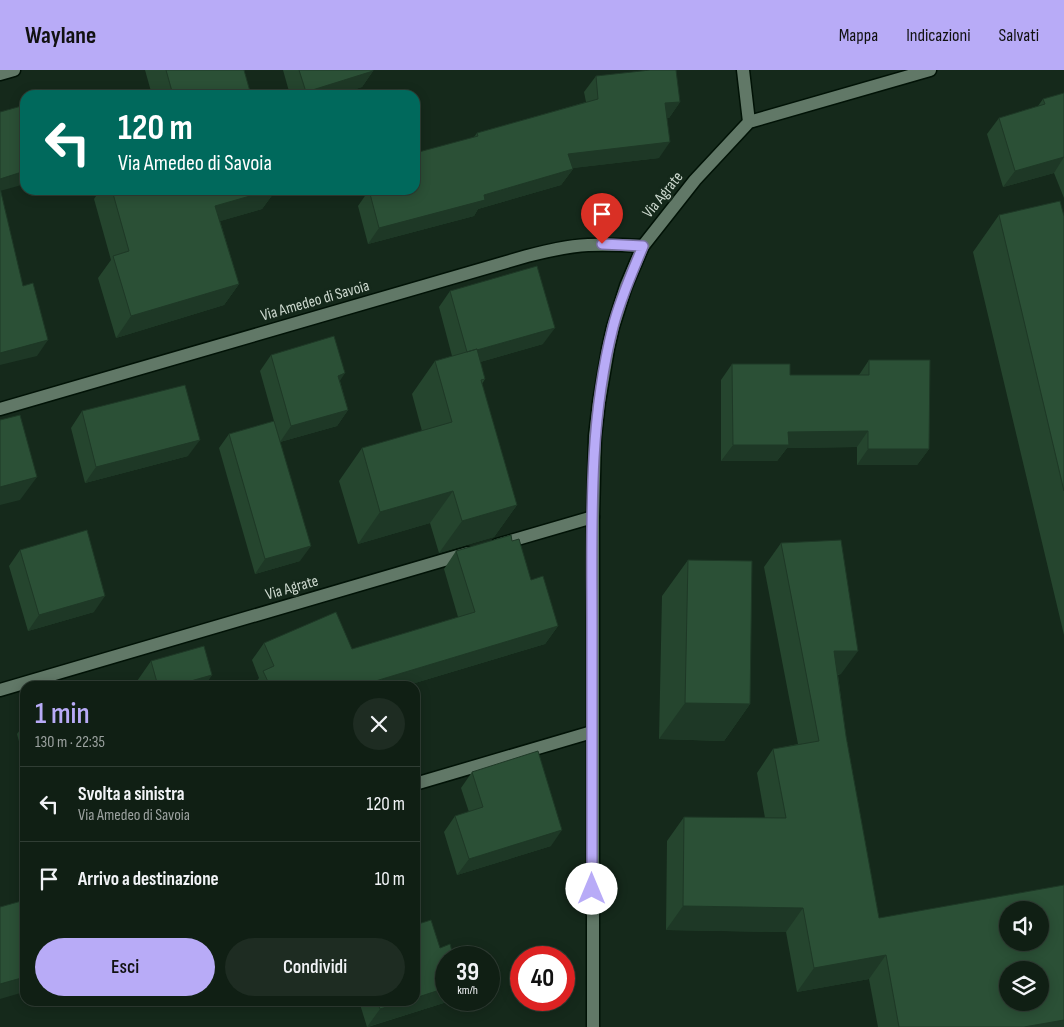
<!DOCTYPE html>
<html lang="it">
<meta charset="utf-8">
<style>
:root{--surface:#101f14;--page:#1e2c22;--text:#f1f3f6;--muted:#9ca2a0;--line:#303d34;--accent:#b8abf7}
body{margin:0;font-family:"Sofia Sans Condensed",sans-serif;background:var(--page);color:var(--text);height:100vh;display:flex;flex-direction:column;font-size:19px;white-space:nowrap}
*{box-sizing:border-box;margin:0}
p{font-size:16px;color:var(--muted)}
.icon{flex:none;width:28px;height:28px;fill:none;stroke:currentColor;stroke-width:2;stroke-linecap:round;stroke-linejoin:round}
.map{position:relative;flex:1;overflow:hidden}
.side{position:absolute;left:20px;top:611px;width:400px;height:325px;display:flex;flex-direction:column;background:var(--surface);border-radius:15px;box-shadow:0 2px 12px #0003,0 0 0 1px var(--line)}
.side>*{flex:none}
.top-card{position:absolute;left:20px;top:20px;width:400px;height:105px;border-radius:15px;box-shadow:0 2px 12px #0003,0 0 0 1px var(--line);background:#00695c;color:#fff;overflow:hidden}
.buttons{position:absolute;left:999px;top:831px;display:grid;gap:10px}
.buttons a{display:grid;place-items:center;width:50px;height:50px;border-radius:50%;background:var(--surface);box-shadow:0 2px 12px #0003,0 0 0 1px var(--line);font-size:25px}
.speed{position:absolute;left:435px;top:876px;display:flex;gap:10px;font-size:25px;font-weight:700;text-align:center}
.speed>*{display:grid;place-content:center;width:65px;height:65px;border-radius:50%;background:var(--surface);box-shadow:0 2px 12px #0003,0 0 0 1px var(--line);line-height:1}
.speed small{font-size:12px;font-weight:400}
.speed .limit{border:8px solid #d22;background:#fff;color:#111}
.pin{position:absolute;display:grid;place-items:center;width:42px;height:42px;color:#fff;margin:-51px -21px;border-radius:50% 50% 50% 0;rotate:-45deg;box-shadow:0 0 5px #0007}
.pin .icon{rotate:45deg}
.me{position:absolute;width:55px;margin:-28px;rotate:0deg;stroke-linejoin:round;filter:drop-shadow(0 0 4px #0008)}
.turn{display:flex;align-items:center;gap:18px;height:105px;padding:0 15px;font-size:22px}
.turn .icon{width:65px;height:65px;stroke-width:2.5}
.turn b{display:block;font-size:35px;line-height:42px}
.round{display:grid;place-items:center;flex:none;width:52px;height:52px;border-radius:26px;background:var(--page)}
.headline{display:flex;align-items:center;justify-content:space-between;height:85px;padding:0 15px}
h1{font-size:30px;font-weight:600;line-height:38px;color:var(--accent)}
.cta{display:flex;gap:10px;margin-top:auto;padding:10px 15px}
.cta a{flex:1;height:58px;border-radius:30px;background:var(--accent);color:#111;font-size:20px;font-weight:600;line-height:58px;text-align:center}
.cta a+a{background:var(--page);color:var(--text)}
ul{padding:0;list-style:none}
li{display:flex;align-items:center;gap:15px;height:75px;padding:0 15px;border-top:1px solid var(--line)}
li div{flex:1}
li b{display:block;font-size:19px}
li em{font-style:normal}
header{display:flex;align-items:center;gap:30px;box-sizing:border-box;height:70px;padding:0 25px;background:var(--accent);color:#111}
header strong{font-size:24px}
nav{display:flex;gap:28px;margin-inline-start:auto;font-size:18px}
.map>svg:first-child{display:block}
</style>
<header>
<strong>Waylane</strong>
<nav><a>Mappa</a><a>Indicazioni</a><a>Salvati</a></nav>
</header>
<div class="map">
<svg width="1064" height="957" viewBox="0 0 1064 957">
<rect width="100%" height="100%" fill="#15291b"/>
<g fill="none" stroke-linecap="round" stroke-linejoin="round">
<g stroke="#011206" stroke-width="15">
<path id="street" d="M 0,4 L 14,0
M 0,339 L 527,186 C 547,181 567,176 588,175 C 607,174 625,175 643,176
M 497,475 L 593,447
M 0,620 L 468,483
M 415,714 L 592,662"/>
</g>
<g stroke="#011206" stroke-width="15">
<path id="secondary" d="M 743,0 L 749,52
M 593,957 L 593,447 L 595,366 L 599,332 L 608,279 L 613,257 L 626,216 L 643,176 L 695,110 L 749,52 L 930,0"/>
</g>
<use href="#street" stroke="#617867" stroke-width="12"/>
<use href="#secondary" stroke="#617867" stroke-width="12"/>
</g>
<path fill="#25452e" d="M 145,0 L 244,0 L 251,25 L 152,25 Z
M 283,0 L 373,0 L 373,1 L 362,17 L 337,25 L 290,25 Z
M 596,6 L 680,32 L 669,48 L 667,48 L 659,88 L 572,98 L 573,99 L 561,115 L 478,139 L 474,146 L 368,174 L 358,136 L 369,120 L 415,120 L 474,67 L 477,63 L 586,32 L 584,22 Z
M 1064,23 L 1064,128 L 1054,103 L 1003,117 L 987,64 L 999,48 L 1038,36 L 1043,29 Z
M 100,120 L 276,120 L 262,139 L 220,151 L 239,214 L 224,235 L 116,268 L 98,208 L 111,190 L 94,129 Z
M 999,145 L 1064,146 L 1064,565 L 973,182 Z
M 450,221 L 543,274 L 480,292 L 485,309 L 482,314 L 517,435 L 494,467 L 439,483 L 430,453 L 358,474 L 339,411 L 362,378 L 422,361 L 412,324 L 435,291 L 452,286 L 439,237 Z
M 271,285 L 340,311 L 348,340 L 337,356 L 280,372 L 300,491 L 255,504 L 219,378 L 229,364 L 274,351 L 260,301 Z
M 869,290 L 929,379 L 917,395 L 857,395 L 857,377 L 787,378 L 777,391 L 721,391 L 721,310 L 732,294 L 790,305 L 859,305 Z
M 82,341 L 188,386 L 85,413 L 71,358 Z
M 512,471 L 531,510 L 558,556 L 545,574 L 405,616 L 253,616 L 259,608 L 252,590 L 264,573 L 352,579 L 458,547 L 444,499 L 456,481 Z
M 781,473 L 841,604 L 838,605 L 846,666 L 879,848 L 1064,957 L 878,957 L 869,909 L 797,922 L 786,862 L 666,860 L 667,771 L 684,747 L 765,748 L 757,703 L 773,679 L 798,674 L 764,497 Z
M 20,480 L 94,542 L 28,561 L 9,496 Z
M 688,490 L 750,634 L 724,671 L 659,669 L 662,526 Z
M 151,591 L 212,605 L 204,616 L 135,616 L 135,614 Z
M 25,653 L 25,694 L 17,664 Z
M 472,702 L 551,776 L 457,805 L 444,762 L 455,746 L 469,742 L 461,718 Z
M 450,930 L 450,931 L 368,957 L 367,957 L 359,931 L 415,931 Z"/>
<path fill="#1e3826" d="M 373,1 L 362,17 L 337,25 L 304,25 L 306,22 Z
M 680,32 L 669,48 L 654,49 L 665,33 Z
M 670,72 L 659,88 L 557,100 L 568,84 Z
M 1064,87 L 1054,103 L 1003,117 L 1015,101 Z
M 573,99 L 561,115 L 478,139 L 474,146 L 368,174 L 379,158 L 484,125 Z
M 25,101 L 25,114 L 0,121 L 0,109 Z
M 271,120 L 276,120 L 262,139 L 200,157 L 215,136 Z
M 239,214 L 224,235 L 116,268 L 131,246 Z
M 555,258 L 543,274 L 456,299 L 467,283 Z
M 48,270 L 37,286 L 0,295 L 0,283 Z
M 345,303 L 334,320 L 338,306 Z
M 348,340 L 337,356 L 280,372 L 291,356 Z
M 868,361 L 857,377 L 787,378 L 777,391 L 721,391 L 733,375 L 788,362 Z
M 200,370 L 188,386 L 85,413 L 96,397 Z
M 868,379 L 929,379 L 917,395 L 857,395 Z
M 37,407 L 20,430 L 0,435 L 0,417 Z
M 453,421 L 430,453 L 358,474 L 380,442 Z
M 517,435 L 494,467 L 439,483 L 462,451 Z
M 311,476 L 300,491 L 255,504 L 265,489 Z
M 105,526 L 94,542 L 28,561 L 39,545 Z
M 558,556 L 545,574 L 405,616 L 359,616 Z
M 834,581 L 858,581 L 841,604 L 818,605 Z
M 212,605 L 204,616 L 173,616 Z
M 685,633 L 750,634 L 724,671 L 659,669 Z
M 562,760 L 551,776 L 457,805 L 469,789 Z
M 683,836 L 803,838 L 786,862 L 666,860 Z
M 886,885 L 869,909 L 797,922 L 814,898 Z
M 25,907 L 25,920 L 24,922 L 0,929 L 0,914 Z
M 446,918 L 446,930 L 450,930 L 450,931 L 367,957 L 380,939 L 406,931 L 415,931 L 415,928 Z
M 1064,950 L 1064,957 L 1024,957 Z"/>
<path fill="#2b5036" stroke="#1e3826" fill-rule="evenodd" d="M 166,0 L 244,0 L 251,25 L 173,25 Z
M 299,0 L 373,0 L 373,1 L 306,22 Z
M 650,0 L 676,0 L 680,32 L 665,33 L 670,72 L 568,84 L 573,99 L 484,125 L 485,130 L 379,158 L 369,120 L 415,120 L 415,83 L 478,66 L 477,63 L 598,29 L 596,6 Z
M 1064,23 L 1064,87 L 1015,101 L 999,48 L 1045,34 L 1043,29 Z
M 25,35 L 25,101 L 0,109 L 0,42 Z
M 0,118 L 23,216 L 33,213 L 48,270 L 0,283 Z
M 112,120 L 271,120 L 215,136 L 239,214 L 131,246 L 113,186 L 129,181 Z
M 1060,131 L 1064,146 L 1064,421 L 999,145 Z
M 537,196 L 555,258 L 477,280 L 477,279 L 467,282 L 450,221 Z
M 334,266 L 345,303 L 338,306 L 348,340 L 291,356 L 271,285 Z
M 477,279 L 485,309 L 481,310 L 517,435 L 462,451 L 453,421 L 380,442 L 362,378 L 452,352 L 435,291 Z
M 869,290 L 930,290 L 929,379 L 868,379 L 868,361 L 788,362 L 789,375 L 733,375 L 732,294 L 790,294 L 790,305 L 869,305 Z
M 185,315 L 200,370 L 96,397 L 82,341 Z
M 20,345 L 37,407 L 0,417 L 0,350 Z
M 274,351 L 311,476 L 265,489 L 229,364 Z
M 87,460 L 105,526 L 39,545 L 20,480 Z
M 511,465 L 512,471 L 519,469 L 531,510 L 543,506 L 558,556 L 359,616 L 270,616 L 263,601 L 274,596 L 264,573 L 336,542 L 352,579 L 475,542 L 456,481 Z
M 841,470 L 858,581 L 834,581 L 846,666 L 879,848 L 1064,815 L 1064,950 L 1024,957 L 899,957 L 886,885 L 814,898 L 803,838 L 683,836 L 684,747 L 786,748 L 773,679 L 819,671 L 781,473 ZM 1008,840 L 1040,840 L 1040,872 L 1008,872 ZM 1008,900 L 1040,900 L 1040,932 L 1008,932 Z
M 688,490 L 752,491 L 750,634 L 685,633 Z
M 204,576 L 212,605 L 173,616 L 158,616 L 151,591 Z
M 538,681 L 562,760 L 469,789 L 455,746 L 483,737 L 472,702 Z
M 25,830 L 25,907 L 0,914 L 0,837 Z
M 431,850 L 440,878 L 450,874 L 454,888 L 446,888 L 446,918 L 415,928 L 415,855 Z
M 377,931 L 406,931 L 380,939 Z"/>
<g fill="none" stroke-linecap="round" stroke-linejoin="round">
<g stroke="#786fa1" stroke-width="12">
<path id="route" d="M 592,819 C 592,731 592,643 592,555 C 592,455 588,354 613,257 C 620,229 632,203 643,176 L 602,174"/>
</g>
<use href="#route" stroke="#b8abf7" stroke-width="9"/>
</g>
<g text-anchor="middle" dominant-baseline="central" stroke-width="5" stroke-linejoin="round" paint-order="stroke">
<g font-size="16" fill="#cdd9cf" stroke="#15291b">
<text transform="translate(663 125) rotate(-51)">Via Agrate</text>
<text transform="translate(315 231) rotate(-16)">Via Amedeo di Savoia</text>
<text transform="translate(292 518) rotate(-16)">Via Agrate</text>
</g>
</g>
</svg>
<div class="buttons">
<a><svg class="icon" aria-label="sound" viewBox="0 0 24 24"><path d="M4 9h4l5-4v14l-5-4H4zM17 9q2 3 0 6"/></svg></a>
<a><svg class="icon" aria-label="layers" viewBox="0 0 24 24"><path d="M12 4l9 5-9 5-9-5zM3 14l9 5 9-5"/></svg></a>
</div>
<div class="speed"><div>39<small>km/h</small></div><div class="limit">40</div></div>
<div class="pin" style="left:602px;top:174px;background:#d93025"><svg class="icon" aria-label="arrive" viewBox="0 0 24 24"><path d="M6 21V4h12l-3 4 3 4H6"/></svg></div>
<svg class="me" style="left:592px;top:819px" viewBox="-20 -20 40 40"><circle r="19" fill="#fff"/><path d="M0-13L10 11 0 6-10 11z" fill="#b8abf7"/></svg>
<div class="top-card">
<div class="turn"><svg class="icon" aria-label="left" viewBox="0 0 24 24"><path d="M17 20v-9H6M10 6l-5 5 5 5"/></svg><div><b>120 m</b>Via Amedeo di Savoia</div></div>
</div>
<section class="side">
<div class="headline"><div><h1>1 min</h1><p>130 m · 22:35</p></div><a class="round"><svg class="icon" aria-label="close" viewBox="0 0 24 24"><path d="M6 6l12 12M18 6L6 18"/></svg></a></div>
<ul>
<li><svg class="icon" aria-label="left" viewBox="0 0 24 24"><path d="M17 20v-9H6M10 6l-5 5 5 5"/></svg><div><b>Svolta a sinistra</b><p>Via Amedeo di Savoia</p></div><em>120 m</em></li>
<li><svg class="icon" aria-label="arrive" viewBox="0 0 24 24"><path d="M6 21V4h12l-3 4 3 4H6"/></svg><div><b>Arrivo a destinazione</b></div><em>10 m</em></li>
</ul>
<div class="cta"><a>Esci</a><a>Condividi</a></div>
</section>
</div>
